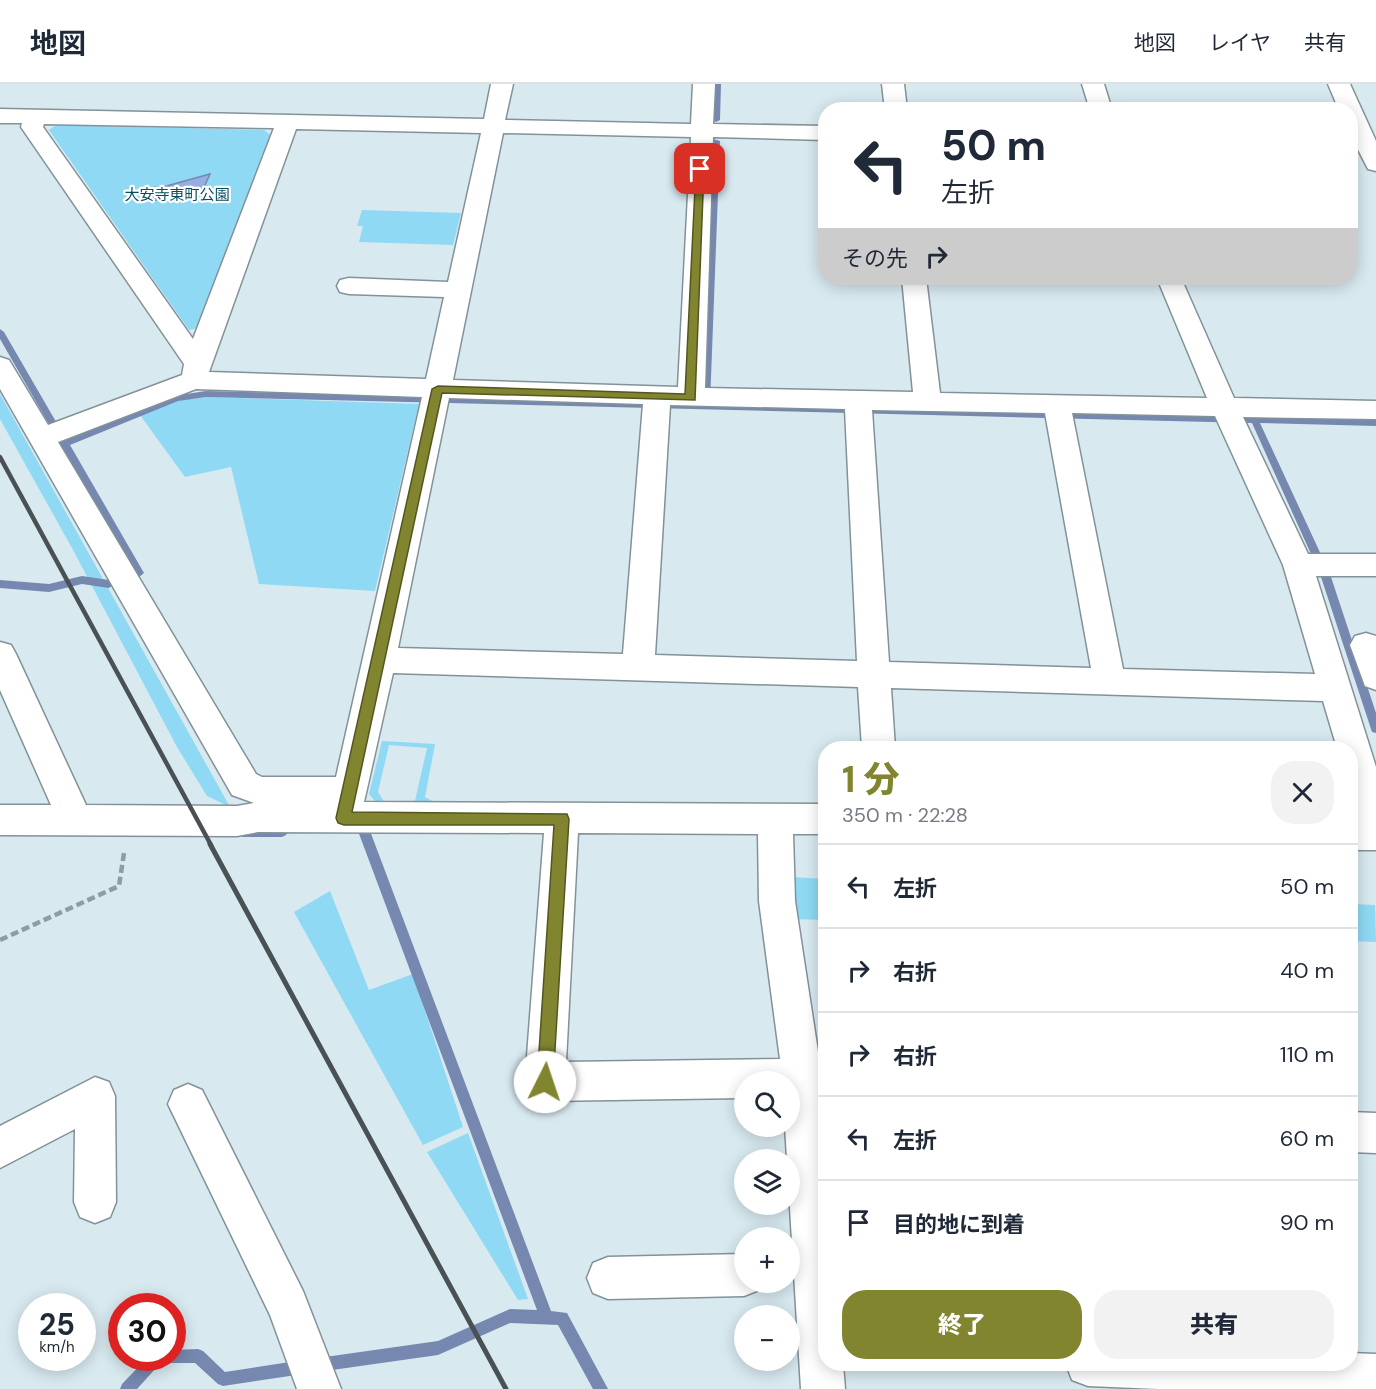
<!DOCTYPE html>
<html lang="ja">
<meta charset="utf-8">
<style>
:root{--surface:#fff;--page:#f2f2f3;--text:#1f2937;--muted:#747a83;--line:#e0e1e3;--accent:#82852f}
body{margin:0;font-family:"DM Sans","Noto Sans JP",sans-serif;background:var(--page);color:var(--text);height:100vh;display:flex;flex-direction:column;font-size:22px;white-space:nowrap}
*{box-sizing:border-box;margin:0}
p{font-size:20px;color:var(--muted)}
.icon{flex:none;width:33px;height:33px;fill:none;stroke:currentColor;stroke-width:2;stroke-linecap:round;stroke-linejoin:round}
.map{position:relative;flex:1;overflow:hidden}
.side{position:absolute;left:818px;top:657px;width:540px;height:630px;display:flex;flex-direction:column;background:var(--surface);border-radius:24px;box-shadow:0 3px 15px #0003}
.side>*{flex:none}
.guide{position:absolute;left:818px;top:18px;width:540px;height:183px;border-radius:24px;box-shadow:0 3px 15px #0003;background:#fff;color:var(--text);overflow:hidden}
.controls{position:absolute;left:734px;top:987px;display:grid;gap:12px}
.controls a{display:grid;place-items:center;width:66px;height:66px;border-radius:50%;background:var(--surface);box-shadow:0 3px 15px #0003;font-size:30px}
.speed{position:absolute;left:18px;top:1209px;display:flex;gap:12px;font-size:30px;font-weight:700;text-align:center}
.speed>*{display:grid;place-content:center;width:78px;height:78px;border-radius:50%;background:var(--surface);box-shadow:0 3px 15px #0003;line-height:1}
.speed small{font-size:15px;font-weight:400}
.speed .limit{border:9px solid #d22;background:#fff;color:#111}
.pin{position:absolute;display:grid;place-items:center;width:51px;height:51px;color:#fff;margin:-26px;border-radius:12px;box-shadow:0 3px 9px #0006}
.me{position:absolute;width:66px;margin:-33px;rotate:4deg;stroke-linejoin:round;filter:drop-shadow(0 0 4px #0008)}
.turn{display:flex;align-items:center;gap:21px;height:126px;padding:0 24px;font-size:27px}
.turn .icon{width:78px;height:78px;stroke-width:2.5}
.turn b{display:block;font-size:42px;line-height:51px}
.then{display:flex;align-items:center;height:57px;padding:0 24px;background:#0003;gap:12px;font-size:22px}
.round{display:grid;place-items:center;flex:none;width:63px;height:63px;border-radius:24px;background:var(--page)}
.overview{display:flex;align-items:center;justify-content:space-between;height:102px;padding:0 24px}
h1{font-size:36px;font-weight:800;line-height:45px;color:var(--accent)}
.primary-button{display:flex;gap:12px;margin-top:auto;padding:12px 24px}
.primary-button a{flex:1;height:69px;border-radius:24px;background:var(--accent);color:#fff;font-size:24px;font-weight:800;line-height:69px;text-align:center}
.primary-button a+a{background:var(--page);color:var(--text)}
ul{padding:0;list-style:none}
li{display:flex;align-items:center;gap:18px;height:84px;padding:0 24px;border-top:2px solid var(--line)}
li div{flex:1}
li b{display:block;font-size:22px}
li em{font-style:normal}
header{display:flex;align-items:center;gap:36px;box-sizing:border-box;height:84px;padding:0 30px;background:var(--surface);border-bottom:2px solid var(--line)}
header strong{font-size:28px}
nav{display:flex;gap:33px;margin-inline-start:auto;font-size:21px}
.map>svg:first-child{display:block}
</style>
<header>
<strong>地図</strong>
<nav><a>地図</a><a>レイヤ</a><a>共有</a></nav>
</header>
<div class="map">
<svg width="1376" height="1305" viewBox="0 0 1376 1305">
<rect width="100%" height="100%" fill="#d8e9f0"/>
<path fill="#8fd9f4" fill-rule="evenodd" d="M 56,41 L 264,46 L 272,52 L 198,244 L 189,246 L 49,46 Z
M 362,126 L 461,129 L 453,161 L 359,158 L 363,142 L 357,142 Z
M 0,310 L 230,723 L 207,712 L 177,663 L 72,464 L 0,335 Z
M 207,313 L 419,320 L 375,507 L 259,500 L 231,383 L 185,393 L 140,331 L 179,316 Z
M 382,657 L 435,660 L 425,713 L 436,719 L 383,726 L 369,710 ZM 389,661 L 427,664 L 414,721 L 386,721 L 378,708 Z
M 791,793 L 825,795 L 825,836 L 792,835 Z
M 330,807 L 369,906 L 413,890 L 463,1043 L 423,1061 L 294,828 Z
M 1350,820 L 1375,821 L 1376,858 L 1350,857 Z
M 468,1049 L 528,1215 L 518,1216 L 427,1068 Z"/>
<path fill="#97aee5" stroke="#7688af" stroke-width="1.5" d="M 210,90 L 201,110 L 176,109 L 150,118 L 141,104 L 163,103 Z"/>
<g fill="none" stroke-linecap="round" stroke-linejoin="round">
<path fill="#7688af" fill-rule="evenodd" d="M 715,0 L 721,0 L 720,36 L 716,38 L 712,36 Z
M 713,55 L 720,57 L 710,320 L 1376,336 L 1376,342 L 1260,339 L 1330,490 L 1376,629 L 1376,649 L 1372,648 L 1371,645 L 1320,490 L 1252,339 L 206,313 L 178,317 L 70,361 L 144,489 L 139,493 L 136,492 L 0,255 L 0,245 L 4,248 L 66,355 L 174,312 L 206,307 L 704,319 Z
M 82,492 L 109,496 L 114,500 L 109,504 L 82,500 L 49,508 L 0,504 L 0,496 L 49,500 Z
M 364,742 L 368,744 L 370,747 L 551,1227 L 567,1229 L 608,1305 L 593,1305 L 558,1241 L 510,1239 L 438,1271 L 318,1288 L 313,1286 L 311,1281 L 313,1276 L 318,1274 L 438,1257 L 510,1225 L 537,1226 L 358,747 L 360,744 Z
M 243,743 L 282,743 L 286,745 L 288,748 L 286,751 L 282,753 L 243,753 L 239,751 L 237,748 L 239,745 Z
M 198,1265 L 203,1267 L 225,1288 L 303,1276 L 308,1278 L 310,1283 L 308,1288 L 303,1290 L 223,1302 L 218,1300 L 195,1279 L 171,1279 L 156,1284 L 137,1305 L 120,1305 L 122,1300 L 147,1274 L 172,1274 L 172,1266 Z"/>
<g stroke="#829298" stroke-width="3">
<path id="minor" d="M 491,0 L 513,0 L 505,36 L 691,40 L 693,0 L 715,0 L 713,40 L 825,42 L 825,56 L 713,53 L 705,304 L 913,308 L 902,194 L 926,194 L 940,309 L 1207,314 L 1157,194 L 1181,194 L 1234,314 L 1376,317 L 1376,335 L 1243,333 L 1308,470 L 1376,470 L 1376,492 L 1316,492 L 1376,683 L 1376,766 L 1350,766 L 1350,736 L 1358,736 L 1350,708 L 1350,664 L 1337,664 L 1323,617 L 891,604 L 895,664 L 862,664 L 858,603 L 393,589 L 364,718 L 825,720 L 825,750 L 793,750 L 795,817 L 822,994 L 825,1039 L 825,1280 L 843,1280 L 845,1305 L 801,1305 L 785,1042 L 789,1042 L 789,998 L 744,998 L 744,1014 L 545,1017 L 531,1012 L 525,998 L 544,749 L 258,748 L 237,752 L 0,751 L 0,721 L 51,721 L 0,606 L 0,558 L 11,561 L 16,570 L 86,721 L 237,722 L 254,719 L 232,711 L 0,305 L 0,273 L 9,276 L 48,341 L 182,291 L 184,280 L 21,43 L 22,39 L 0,39 L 0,25 L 484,35 ZM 44,40 L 274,44 L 193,255 L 43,43 ZM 296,45 L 481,49 L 448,198 L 349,194 L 340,196 L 337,202 L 340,208 L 349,210 L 444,213 L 426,295 L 209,288 ZM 503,49 L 691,53 L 678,303 L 453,296 ZM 196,305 L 422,313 L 336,693 L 262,693 L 256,690 L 58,358 ZM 449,314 L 643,320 L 623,570 L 398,564 ZM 670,321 L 845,325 L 857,577 L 655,571 ZM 872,326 L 1045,329 L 1091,584 L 889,578 ZM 1072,329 L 1215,332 L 1283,481 L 1315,590 L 1123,585 ZM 578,749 L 758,750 L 759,817 L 780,975 L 566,978 Z
M 882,0 L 904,0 L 907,26 L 885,26 Z
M 1082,0 L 1104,0 L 1112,26 L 1090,26 Z
M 1328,0 L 1350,0 L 1376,57 L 1376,87 L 1368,85 L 1350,50 L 1350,26 L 1339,26 Z
M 1366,549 L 1376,552 L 1376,606 L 1365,602 L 1350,561 L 1355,552 Z
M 95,993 L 109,998 L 115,1012 L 116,1118 L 110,1133 L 95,1139 L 80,1133 L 74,1118 L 75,1045 L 0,1084 L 0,1042 Z
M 188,1000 L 202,1006 L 303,1207 L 341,1305 L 297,1305 L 270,1231 L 168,1020 L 174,1006 Z
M 1350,1028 L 1376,1029 L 1376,1069 L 1350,1068 Z
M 744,1170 L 744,1198 L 762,1198 L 759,1206 L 744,1212 L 608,1215 L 593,1209 L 587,1194 L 593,1179 L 608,1173 Z
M 1350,1269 L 1376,1270 L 1376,1305 L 1158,1305 L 1088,1302 L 1072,1296 L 1066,1280 L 1350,1280 Z"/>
</g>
<path stroke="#8f9ca1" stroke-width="4.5" stroke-dasharray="8 4" stroke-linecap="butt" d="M 0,856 L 119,802 L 124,769"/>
<use href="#minor" fill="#fff" fill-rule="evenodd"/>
<path stroke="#495155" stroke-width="4.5" d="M 0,373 L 211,761"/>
<path stroke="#495155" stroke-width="5" d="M 210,760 L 506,1305"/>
</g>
<path fill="#82852f" stroke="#54561f" stroke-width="1.5" d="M 696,83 L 704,85 L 695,316 L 442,309 L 352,728 L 567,730 L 569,735 L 553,998 L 551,1003 L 545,1006 L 539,1003 L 537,998 L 554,741 L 344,741 L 338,739 L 336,734 L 432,305 L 438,302 L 685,310 Z"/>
<g text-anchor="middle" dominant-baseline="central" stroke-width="4.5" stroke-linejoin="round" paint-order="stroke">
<g font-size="15" fill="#084c5f" stroke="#fff">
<text x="177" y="111">大安寺東町公園</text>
</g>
</g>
</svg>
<div class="controls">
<a><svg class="icon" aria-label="search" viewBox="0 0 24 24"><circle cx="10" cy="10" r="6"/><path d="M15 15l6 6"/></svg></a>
<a><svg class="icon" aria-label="layers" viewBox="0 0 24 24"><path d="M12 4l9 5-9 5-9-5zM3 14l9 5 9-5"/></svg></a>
<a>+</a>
<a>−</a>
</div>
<div class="speed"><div>25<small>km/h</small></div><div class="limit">30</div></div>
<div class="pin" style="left:700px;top:85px;background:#d93025"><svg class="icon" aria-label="arrive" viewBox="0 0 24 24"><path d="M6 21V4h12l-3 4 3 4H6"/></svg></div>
<svg class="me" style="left:545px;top:998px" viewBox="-20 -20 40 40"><circle r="19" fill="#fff"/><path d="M0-13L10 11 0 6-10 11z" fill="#82852f"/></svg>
<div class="guide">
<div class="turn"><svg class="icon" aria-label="left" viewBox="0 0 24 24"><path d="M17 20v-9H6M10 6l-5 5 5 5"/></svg><div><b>50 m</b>左折</div></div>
<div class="then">その先<svg class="icon" aria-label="right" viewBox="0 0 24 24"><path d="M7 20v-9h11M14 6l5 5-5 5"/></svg></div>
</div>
<section class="side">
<div class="overview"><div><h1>1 分</h1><p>350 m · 22:28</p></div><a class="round"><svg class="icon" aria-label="close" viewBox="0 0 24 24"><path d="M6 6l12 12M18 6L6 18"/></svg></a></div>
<ul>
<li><svg class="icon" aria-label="left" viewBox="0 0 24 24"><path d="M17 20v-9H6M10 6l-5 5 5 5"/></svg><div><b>左折</b></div><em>50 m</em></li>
<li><svg class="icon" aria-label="right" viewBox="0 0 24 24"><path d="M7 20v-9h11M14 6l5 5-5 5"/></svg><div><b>右折</b></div><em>40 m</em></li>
<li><svg class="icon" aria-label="right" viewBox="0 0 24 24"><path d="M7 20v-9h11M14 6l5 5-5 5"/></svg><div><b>右折</b></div><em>110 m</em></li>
<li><svg class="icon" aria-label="left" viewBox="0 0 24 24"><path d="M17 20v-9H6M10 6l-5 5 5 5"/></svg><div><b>左折</b></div><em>60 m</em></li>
<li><svg class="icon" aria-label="arrive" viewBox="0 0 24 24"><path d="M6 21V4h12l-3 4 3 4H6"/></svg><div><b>目的地に到着</b></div><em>90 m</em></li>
</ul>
<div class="primary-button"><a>終了</a><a>共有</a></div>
</section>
</div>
